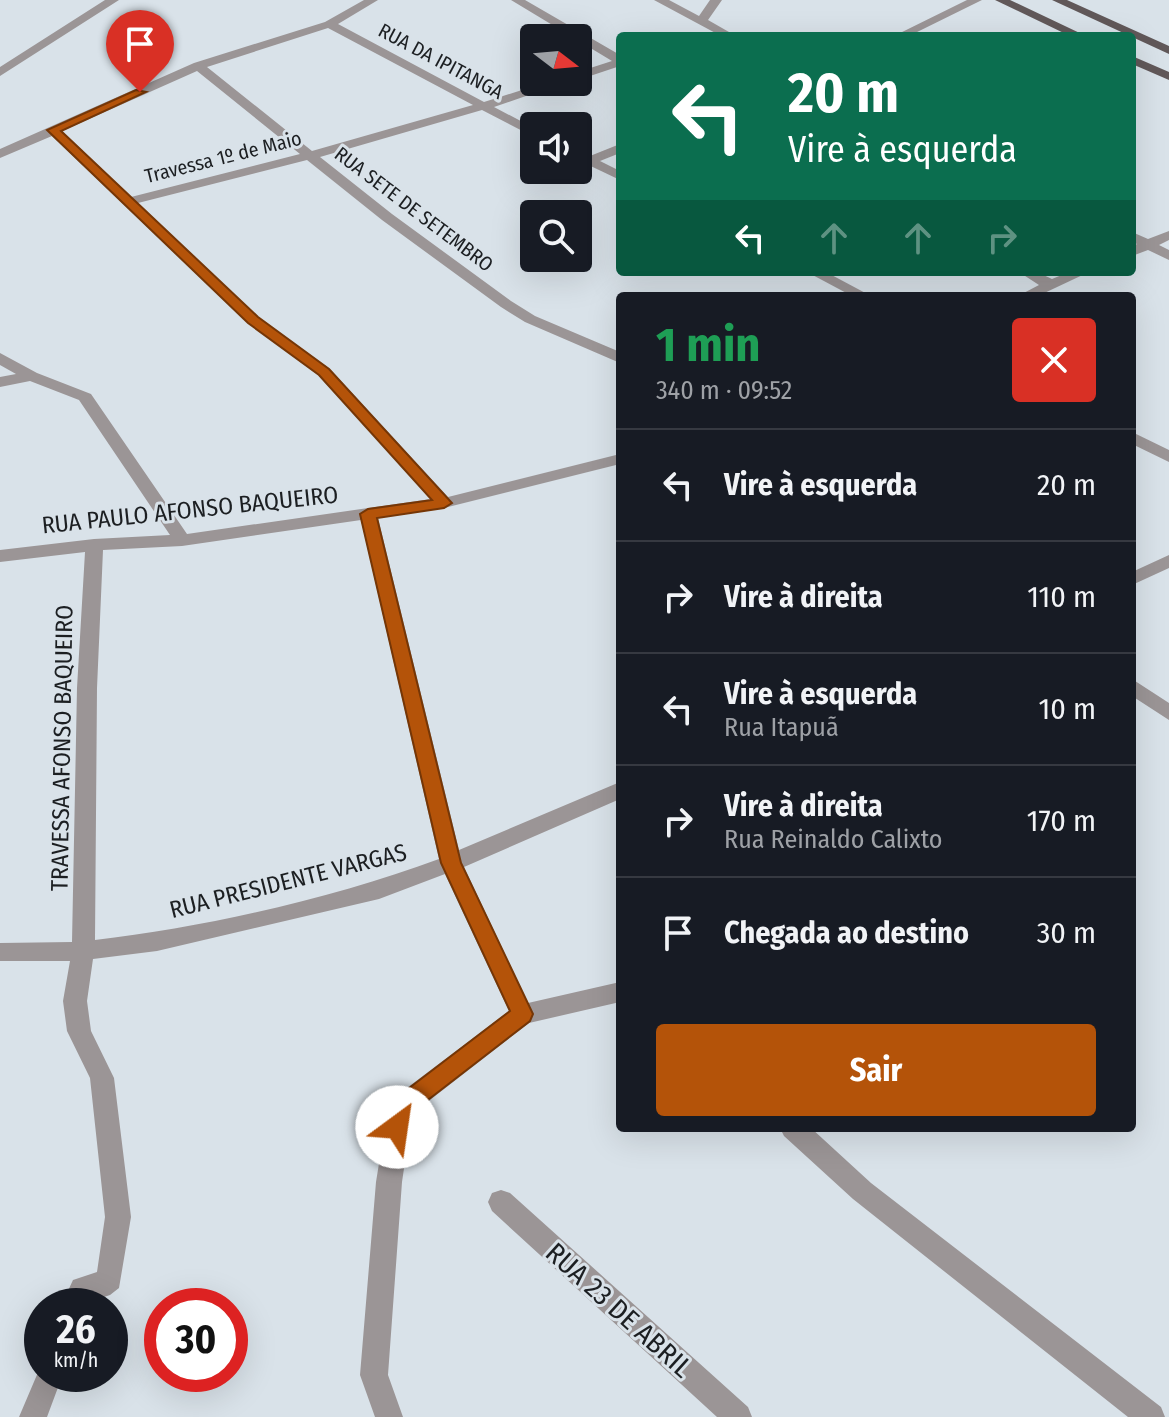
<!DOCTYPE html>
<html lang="pt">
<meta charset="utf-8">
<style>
:root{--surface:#171b24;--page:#20242c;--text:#f1f3f6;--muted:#9ea1a6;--line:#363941;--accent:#b45309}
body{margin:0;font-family:"Fira Sans Condensed",sans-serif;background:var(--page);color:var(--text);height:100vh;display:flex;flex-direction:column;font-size:30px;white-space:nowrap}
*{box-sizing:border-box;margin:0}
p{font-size:26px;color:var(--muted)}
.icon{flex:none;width:44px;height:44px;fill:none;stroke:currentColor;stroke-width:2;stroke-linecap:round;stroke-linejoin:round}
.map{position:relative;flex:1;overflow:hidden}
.side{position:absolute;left:616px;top:292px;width:520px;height:840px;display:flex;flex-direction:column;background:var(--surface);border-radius:8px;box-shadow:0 8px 32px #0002}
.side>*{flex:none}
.banner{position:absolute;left:616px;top:32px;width:520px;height:244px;border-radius:8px;box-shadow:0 8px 32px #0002;background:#0b6e4f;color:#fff;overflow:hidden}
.needle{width:52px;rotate:106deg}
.fabs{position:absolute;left:520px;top:24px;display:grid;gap:16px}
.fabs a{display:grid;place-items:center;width:72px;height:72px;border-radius:8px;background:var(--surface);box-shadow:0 8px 32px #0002;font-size:40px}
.speed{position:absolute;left:24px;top:1288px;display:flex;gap:16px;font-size:40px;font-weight:700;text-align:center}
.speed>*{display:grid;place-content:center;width:104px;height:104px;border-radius:50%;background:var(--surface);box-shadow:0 8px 32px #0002;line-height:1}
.speed small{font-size:20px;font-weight:400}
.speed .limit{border:12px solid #d22;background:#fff;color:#111}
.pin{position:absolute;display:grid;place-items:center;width:68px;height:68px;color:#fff;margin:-82px -34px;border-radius:50% 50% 50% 0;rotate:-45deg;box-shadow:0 0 8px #0007}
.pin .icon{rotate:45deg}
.me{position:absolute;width:88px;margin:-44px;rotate:31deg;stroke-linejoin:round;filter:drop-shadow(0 0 6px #0008)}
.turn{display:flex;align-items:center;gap:28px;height:168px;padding:0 40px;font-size:36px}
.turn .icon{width:104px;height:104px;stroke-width:2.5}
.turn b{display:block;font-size:56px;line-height:68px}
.lanes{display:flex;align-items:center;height:76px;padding:0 40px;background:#0003;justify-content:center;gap:40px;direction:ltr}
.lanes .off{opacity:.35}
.round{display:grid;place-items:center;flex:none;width:84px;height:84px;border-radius:8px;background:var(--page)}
.overview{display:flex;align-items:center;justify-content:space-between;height:136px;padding:0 40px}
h1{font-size:48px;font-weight:700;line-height:60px;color:#1e9e55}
.primary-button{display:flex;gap:16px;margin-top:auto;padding:16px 40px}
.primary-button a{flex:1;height:92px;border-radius:8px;background:var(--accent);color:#fff;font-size:32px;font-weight:700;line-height:92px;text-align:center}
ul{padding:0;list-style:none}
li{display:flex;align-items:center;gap:24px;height:112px;padding:0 40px;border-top:2px solid var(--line)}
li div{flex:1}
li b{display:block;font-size:30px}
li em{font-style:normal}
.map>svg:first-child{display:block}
</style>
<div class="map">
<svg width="1169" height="1417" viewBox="0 0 1169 1417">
<rect width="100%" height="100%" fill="#d9e2e9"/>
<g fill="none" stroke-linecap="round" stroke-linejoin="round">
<path fill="#9b9596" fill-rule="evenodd" d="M 105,0 L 119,0 L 0,76 L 0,67 Z
M 364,0 L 378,0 L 338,24 L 484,102 L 547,82 L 566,82 L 494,107 L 534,128 L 534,137 L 482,110 L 320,157 L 392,214 L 511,301 L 535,316 L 620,352 L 620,363 L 525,322 L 501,307 L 382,220 L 307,160 L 138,203 L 258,317 L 330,369 L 448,497 L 620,454 L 620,464 L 444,508 L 378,518 L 459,850 L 620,782 L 620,799 L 464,867 L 528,1003 L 620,982 L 620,1002 L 529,1023 L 412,1114 L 402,1182 L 388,1375 L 403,1417 L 375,1417 L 360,1375 L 376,1182 L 388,1108 L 391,1100 L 509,1011 L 445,874 L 379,899 L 157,951 L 93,959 L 87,1001 L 91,1031 L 114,1078 L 131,1217 L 119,1288 L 110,1295 L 92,1301 L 89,1306 L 61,1306 L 73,1280 L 97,1272 L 105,1217 L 90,1078 L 67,1031 L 63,1001 L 70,961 L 0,961 L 0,943 L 72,942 L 77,688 L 85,552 L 0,562 L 0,550 L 94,539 L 170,535 L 79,400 L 30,381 L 0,387 L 0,377 L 16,374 L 0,365 L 0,353 L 37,373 L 91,394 L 187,534 L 431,499 L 318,375 L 248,323 L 52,136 L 0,158 L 0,149 L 194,63 L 325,22 ZM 328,28 L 473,105 L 312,151 L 207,67 ZM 197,71 L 300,154 L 131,197 L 62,131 ZM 361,520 L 439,859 C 334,898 207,927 95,940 L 97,688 L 103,550 L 182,546 Z
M 511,0 L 525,0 L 620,55 L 620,66 L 578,80 L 578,72 L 612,61 Z
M 654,0 L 669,0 L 699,16 L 710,0 L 722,0 L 708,20 L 736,36 L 721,36 Z
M 967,0 L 982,0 L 909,36 L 894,36 Z
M 620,144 L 620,153 L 600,161 L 620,171 L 620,180 L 578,160 L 578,151 L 590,156 Z
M 1169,231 L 1169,240 L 1159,245 L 1169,250 L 1169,260 L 1148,250 L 1132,256 L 1132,247 L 1137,244 L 1132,242 L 1132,232 L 1148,239 Z
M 807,272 L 826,272 L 871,296 L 852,296 Z
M 1019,272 L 1037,272 L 1052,279 L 1069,272 L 1089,272 L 1038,296 L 1018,296 L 1039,285 Z
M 1132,432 L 1169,450 L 1169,462 L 1132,444 Z
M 1169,555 L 1169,568 L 1132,585 L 1132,572 Z
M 1132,679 L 1169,703 L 1169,720 L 1132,696 Z
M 780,1128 L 811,1128 L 871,1183 L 1161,1407 L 1165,1417 L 1128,1417 L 853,1199 L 784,1136 Z
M 501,1190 L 510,1193 L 748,1407 L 752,1417 L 717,1417 L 492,1211 L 488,1202 L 492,1193 Z
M 42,1363 L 42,1374 L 63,1374 L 47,1417 L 19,1417 Z"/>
<path fill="#615859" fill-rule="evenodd" d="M 995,0 L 1010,0 L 1086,36 L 1070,36 Z
M 1052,0 L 1067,0 L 1169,46 L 1169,54 Z
M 1132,56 L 1169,72 L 1169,80 L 1132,64 Z"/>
</g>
<path fill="#b45309" stroke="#753606" stroke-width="2" d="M 136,90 L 146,92 L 61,131 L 258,317 L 329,369 L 452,503 L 444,508 L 377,518 L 461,863 L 533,1014 L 530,1021 L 411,1113 L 405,1134 L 397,1137 L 389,1134 L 385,1127 L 392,1101 L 510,1011 L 441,863 L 360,514 L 368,509 L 432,500 L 319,375 L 248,323 L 47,130 Z"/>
<g text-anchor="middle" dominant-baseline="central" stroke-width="6" stroke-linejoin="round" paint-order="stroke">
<g font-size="20" fill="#1c1f22" stroke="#d9e2e9">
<text transform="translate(441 61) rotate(28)">RUA DA IPITANGA</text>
<text transform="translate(223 157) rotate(-14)">Travessa 1º de Maio</text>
<text transform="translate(414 209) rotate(37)">RUA SETE DE SETEMBRO</text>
</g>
<g font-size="24" fill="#1c1f22" stroke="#d9e2e9">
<text transform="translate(190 510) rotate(-6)">RUA PAULO AFONSO BAQUEIRO</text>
<text transform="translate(62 748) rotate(-89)">TRAVESSA AFONSO BAQUEIRO</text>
<text transform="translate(288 881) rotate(-14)">RUA PRESIDENTE VARGAS</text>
</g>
<g font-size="28" fill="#1c1f22" stroke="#d9e2e9">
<text transform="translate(619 1310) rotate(42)">RUA 23 DE ABRIL</text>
</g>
</g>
</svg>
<div class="fabs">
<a><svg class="needle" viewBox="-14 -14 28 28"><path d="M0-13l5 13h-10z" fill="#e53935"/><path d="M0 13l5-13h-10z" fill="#9ea1a6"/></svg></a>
<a><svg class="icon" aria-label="sound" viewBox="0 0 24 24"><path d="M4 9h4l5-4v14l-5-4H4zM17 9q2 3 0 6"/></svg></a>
<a><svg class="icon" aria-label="search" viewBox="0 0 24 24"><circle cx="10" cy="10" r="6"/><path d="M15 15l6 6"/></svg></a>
</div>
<div class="speed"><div>26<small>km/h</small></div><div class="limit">30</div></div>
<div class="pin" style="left:140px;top:92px;background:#d93025"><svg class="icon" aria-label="arrive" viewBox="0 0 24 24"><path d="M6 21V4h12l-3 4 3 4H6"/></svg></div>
<svg class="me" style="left:397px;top:1127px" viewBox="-20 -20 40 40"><circle r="19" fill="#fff"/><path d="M0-13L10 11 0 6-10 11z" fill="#b45309"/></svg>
<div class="banner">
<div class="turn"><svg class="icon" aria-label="left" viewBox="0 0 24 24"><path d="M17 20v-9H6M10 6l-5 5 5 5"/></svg><div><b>20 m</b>Vire à esquerda</div></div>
<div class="lanes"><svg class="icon" aria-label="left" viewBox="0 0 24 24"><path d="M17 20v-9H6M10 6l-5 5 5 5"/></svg><svg class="icon off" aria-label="ahead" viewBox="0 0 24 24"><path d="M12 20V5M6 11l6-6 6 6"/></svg><svg class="icon off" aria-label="ahead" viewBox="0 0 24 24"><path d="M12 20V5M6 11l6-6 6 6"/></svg><svg class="icon off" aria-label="right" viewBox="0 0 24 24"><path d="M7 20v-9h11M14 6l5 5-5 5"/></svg></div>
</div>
<section class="side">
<div class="overview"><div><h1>1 min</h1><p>340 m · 09:52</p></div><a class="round" style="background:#d93025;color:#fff"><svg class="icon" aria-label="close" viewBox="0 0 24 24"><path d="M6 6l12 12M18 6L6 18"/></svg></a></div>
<ul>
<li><svg class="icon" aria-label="left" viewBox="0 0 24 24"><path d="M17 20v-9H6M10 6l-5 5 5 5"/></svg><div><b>Vire à esquerda</b></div><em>20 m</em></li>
<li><svg class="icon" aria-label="right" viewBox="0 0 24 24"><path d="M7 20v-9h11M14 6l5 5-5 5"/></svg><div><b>Vire à direita</b></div><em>110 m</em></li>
<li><svg class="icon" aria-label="left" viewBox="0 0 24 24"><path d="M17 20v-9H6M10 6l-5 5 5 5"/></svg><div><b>Vire à esquerda</b><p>Rua Itapuã</p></div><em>10 m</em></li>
<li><svg class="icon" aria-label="right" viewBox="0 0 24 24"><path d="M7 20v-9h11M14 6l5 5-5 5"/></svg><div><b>Vire à direita</b><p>Rua Reinaldo Calixto</p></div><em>170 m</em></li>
<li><svg class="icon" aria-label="arrive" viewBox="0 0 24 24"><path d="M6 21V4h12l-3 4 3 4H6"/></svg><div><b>Chegada ao destino</b></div><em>30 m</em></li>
</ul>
<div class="primary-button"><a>Sair</a></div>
</section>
</div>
